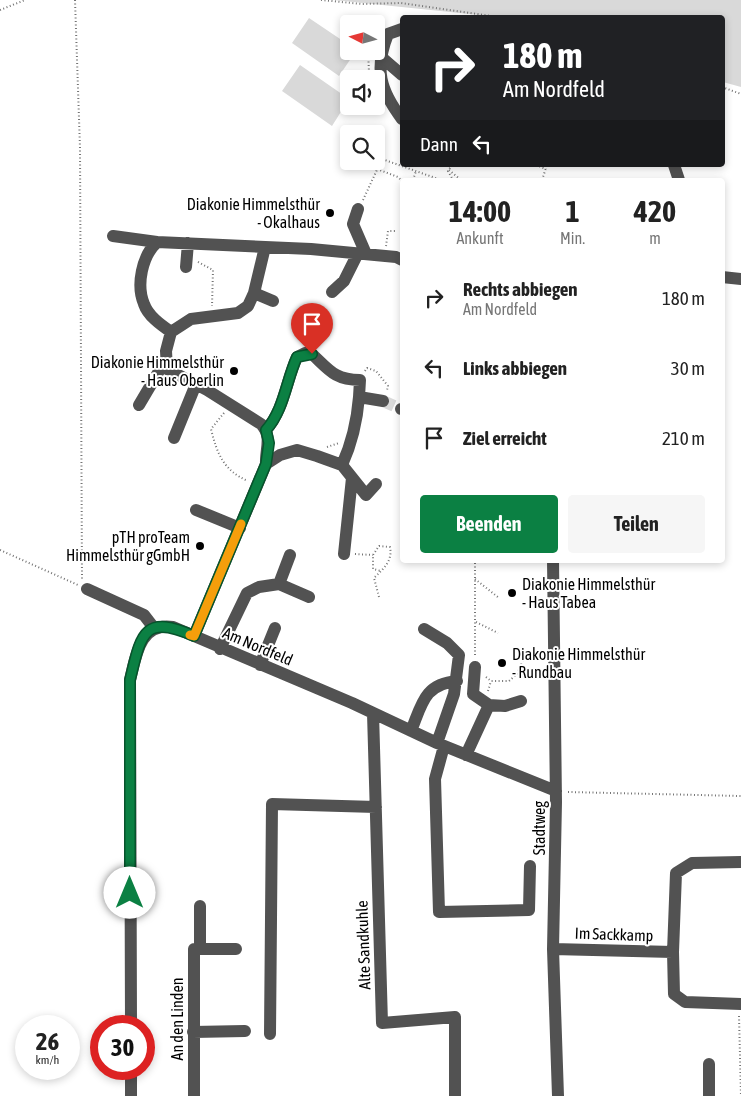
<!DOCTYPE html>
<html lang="de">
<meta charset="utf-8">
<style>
:root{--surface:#fff;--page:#f6f6f6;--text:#222;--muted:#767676;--accent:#0b8043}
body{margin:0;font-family:"Asap Condensed",sans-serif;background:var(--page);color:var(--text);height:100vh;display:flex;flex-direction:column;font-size:19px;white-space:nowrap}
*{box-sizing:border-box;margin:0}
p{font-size:16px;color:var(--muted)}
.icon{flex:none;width:28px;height:28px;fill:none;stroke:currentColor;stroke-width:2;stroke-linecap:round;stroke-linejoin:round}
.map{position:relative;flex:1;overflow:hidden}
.side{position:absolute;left:400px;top:178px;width:325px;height:385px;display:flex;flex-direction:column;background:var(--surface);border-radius:5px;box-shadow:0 2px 8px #0003}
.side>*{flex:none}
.banner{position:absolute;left:400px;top:15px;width:325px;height:152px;border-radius:5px;box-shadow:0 2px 8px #0003;background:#202124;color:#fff;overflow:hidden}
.needle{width:32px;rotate:276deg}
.buttons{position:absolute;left:340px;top:15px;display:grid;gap:10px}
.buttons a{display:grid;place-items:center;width:45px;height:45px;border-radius:5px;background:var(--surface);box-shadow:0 2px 8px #0003;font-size:25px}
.speed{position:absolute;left:15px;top:1015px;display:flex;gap:10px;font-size:25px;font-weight:700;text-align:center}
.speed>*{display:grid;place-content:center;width:65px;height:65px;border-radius:50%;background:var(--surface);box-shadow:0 2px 8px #0003;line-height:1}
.speed small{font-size:12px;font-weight:400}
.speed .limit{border:8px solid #d22;background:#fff;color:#111}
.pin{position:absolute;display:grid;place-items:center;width:42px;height:42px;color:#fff;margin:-51px -21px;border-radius:50% 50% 50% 0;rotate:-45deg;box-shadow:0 0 5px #0007}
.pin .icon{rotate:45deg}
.me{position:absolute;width:55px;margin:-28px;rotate:0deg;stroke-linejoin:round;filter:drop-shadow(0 0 4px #0008)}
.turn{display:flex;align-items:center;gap:18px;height:105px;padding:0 20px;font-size:22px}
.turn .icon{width:65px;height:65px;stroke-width:2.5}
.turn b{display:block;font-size:35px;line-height:42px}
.then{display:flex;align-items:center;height:48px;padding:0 20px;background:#0003;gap:10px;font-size:19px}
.eta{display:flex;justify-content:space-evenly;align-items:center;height:85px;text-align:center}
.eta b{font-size:30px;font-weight:700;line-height:35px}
.button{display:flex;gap:10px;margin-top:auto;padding:10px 20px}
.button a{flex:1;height:58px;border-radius:5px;background:var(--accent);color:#fff;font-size:20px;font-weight:700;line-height:58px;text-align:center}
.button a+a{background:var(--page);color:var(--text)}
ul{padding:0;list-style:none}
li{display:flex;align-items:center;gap:15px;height:70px;padding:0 20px}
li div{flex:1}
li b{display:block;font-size:19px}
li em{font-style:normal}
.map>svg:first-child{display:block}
</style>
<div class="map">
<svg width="741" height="1096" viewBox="0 0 741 1096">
<rect width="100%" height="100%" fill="#fff"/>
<path fill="#d9d9d9" d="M 334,0 L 741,0 L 741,87 L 723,82 L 722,18 L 508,18 Z
M 309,18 L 349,45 L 349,51 L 356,51 L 339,76 L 292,43 Z
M 300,65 L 349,99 L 332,126 L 282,91 Z"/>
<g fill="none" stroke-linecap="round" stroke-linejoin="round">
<path stroke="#d9d9d9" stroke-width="12" stroke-dasharray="12 6" stroke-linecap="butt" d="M 383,401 L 401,409"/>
<path stroke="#747474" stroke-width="2" stroke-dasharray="1 2.5" stroke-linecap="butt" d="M 75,0 L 80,148 L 82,580
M 321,0 L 362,4 L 401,3 L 505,18
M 0,10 L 25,0
M 368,51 L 369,72
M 722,87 L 741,94
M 452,165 L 448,171 L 453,180
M 536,165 L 546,169
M 377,169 L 398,177 L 402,181
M 449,170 L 461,180
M 413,180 L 416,171
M 542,180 L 547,165
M 363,200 L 382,159 L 441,180
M 386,246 L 388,231 L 395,231
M 198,262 L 213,270 L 212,306
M 365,371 L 367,368 L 376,371 L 388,386 L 387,390
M 224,413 L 211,429 C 217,454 224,471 248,481
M 327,447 L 339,443
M 0,550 L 78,585
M 355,554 L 373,555
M 475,579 L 499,598
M 379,597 L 374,578 C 383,569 393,561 390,547 L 379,546 L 373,555 L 373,569 L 381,571
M 476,622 L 498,633
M 475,655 L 475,560
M 486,677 L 491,681 L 509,681 L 517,674 L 526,654
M 488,691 L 491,681
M 568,792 L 741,796
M 739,1016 L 741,1096"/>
<path stroke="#525252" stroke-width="12" d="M 402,29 L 388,34 C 374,69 380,90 402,119
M 380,56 L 402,75
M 674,165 L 679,180
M 358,209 L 353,224 L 366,254
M 113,236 L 157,242
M 265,247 L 254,293 L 248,306 L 238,313 L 191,319 L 171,332 C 161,325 148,316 144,304 C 136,285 142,256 157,242 L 311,249 L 396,257 L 402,260
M 186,267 L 188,243
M 722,277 L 741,279
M 332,292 L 344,281 L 358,253
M 254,293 L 273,301
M 171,332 L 166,351 L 167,369 L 207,390 L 261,424 C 273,437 265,449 266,464
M 139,405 L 165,361
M 401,409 L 402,409
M 266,430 C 284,410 286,381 297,357 L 305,353 L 312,354 C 329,370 335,380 360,380 L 359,397 L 383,401
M 174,438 L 196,384
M 342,465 C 352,443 357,422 359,397
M 196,510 L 240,528
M 344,554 L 352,478
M 290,555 L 279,584 L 309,597
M 553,560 L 556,802 L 553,949 L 558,1096
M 87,589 L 144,615 L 154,628
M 424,629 L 447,643 L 459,655 L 454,694 L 437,743
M 194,636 L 266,464 L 280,455 L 297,450 L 317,456 L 342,465 L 366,495 L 376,484
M 220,649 L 247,593 L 259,587 L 279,584
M 260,665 L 275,628
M 489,705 L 505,706 L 521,701
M 373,713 L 382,1023 L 455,1017 L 455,1096
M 411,731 C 422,704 424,684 457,681
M 444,746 L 435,779 L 439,912 L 529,910 L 530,866
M 466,755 L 489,705 L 473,694 L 475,667
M 200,906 L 200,949
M 553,949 L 673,952 L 674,994 L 685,1002 L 741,1004
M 673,952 L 676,873 L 692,863 L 741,862
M 131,1026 L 130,680 C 136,655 140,622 173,627 L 352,703 L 437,743 L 556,791
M 193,1032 L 245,1031
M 270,1034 L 272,804 L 376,807
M 709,1064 L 709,1096
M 131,1069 L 131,1096
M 194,1096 L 194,949 L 236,949"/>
</g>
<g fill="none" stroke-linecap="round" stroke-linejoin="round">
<g stroke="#07532c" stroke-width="12">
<path id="route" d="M 130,893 L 130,680 C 141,635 143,613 194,636 L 266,464 L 269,443 L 266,430 C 284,410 286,381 297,357 L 312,354"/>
</g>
<use href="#route" stroke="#0b8043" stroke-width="9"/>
<path stroke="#f59e0b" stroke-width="9" d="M 190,635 L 194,636 L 241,524"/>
</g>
<g fill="#000" stroke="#fff" stroke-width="2">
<circle cx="330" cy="213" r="5"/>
<circle cx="234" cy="371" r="5"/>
<circle cx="200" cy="546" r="5"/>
<circle cx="512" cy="593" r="5"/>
<circle cx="502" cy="663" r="5"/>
</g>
<g text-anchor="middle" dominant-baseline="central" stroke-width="4" stroke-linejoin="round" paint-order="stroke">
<g font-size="16" fill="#000" stroke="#fff" text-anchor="end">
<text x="320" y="204">Diakonie Himmelsthür<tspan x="320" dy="18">- Okalhaus</tspan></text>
<text x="224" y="362">Diakonie Himmelsthür<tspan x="224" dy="18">- Haus Oberlin</tspan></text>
<text x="190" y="537">pTH proTeam<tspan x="190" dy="18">Himmelsthür gGmbH</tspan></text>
<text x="522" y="584" text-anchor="start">Diakonie Himmelsthür<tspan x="522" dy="18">- Haus Tabea</tspan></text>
<text x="512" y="654" text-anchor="start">Diakonie Himmelsthür<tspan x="512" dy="18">- Rundbau</tspan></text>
</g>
<g font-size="16" fill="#000" stroke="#fff">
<text transform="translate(258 646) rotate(23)">Am Nordfeld</text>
<text transform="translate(539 828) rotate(-90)">Stadtweg</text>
<text transform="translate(614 934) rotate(2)">Im Sackkamp</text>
<text transform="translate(363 945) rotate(-92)">Alte Sandkuhle</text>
<text transform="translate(177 1019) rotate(-90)">An den Linden</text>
</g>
</g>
</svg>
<div class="buttons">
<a><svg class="needle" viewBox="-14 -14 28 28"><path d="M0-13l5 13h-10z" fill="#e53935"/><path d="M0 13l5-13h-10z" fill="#767676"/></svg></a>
<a><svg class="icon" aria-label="sound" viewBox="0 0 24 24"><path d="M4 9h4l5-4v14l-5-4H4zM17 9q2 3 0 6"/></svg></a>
<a><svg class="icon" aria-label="search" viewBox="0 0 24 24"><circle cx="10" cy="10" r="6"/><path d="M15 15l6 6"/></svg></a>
</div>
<div class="speed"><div>26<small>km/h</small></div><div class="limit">30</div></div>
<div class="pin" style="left:312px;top:354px;background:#d93025"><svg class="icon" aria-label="arrive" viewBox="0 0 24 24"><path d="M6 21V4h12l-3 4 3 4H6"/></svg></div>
<svg class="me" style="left:130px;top:893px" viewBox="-20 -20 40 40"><circle r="19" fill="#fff"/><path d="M0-13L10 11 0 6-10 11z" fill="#0b8043"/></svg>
<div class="banner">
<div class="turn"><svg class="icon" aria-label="right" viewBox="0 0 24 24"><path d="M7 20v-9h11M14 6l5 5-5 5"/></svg><div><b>180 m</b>Am Nordfeld</div></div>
<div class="then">Dann<svg class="icon" aria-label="left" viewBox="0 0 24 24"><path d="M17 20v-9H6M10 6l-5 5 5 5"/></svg></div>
</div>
<section class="side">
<div class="eta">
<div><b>14:00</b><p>Ankunft</p></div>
<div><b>1</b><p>Min.</p></div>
<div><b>420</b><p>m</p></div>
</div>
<ul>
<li><svg class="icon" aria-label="right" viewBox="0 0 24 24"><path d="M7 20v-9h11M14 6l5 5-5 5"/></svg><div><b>Rechts abbiegen</b><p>Am Nordfeld</p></div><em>180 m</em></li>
<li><svg class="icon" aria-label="left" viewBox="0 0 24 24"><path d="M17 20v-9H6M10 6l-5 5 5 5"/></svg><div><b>Links abbiegen</b></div><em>30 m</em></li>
<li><svg class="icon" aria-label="arrive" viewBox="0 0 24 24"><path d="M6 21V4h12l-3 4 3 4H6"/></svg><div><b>Ziel erreicht</b></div><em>210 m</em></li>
</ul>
<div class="button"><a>Beenden</a><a>Teilen</a></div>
</section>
</div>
